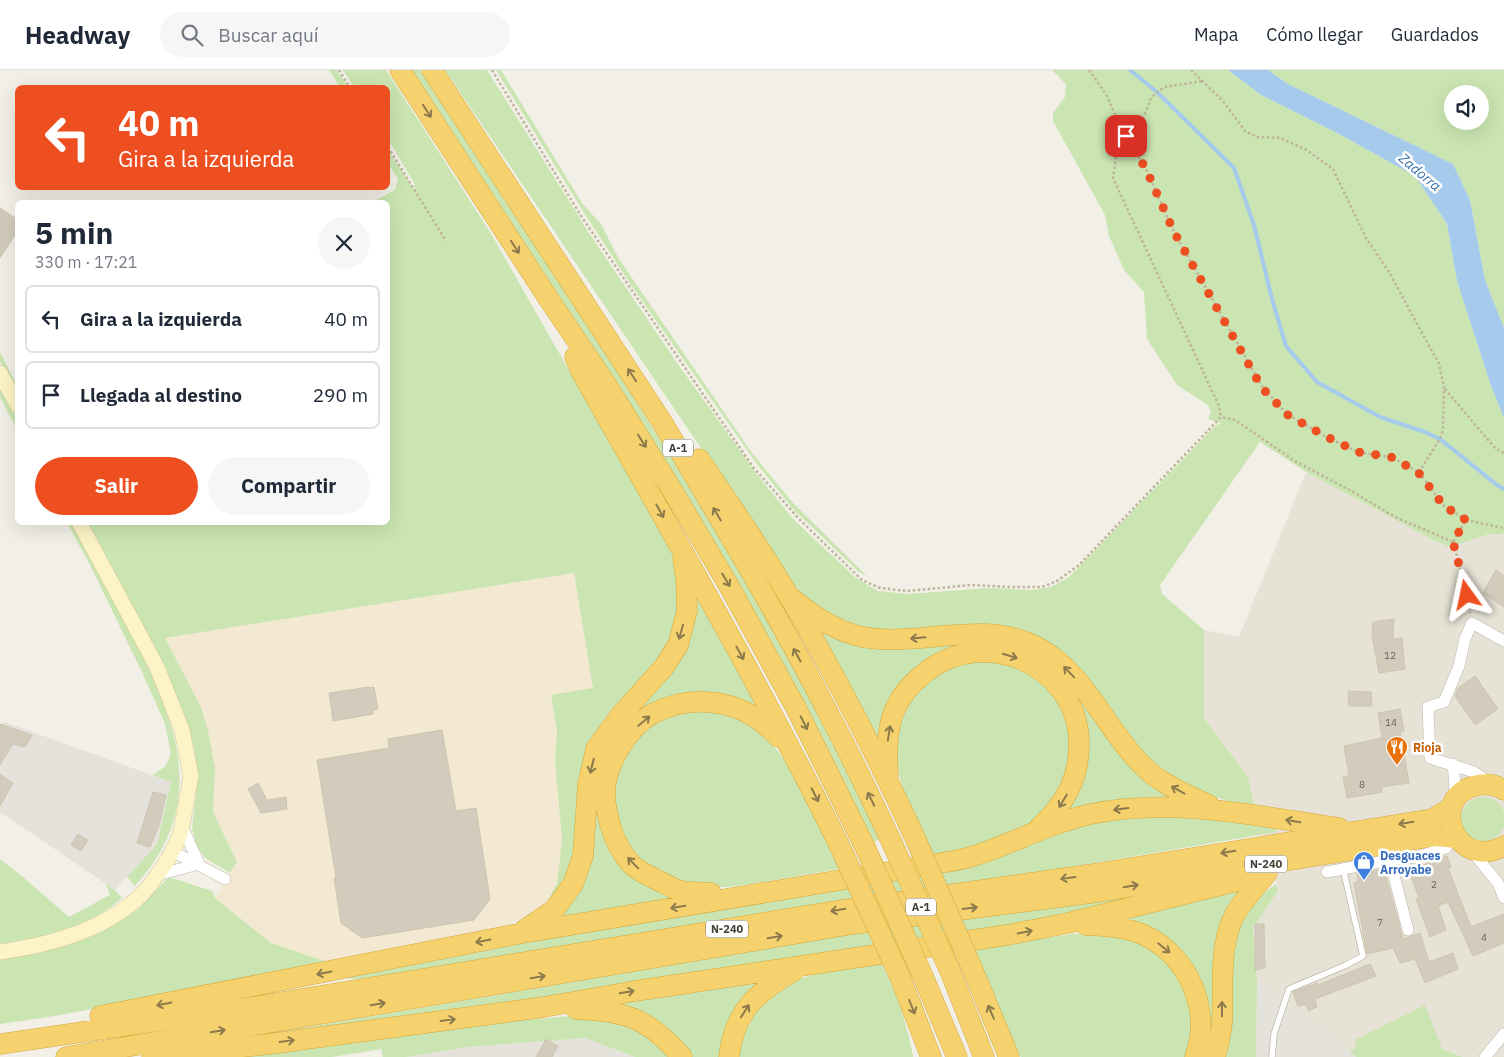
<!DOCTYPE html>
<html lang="es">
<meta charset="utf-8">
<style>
:root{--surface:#fff;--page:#f6f6f7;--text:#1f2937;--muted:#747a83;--line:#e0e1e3;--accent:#ee4f21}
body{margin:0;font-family:"IBM Plex Sans",sans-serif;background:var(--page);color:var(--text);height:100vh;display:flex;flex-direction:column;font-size:19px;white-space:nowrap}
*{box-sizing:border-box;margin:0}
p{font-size:16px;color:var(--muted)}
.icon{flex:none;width:28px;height:28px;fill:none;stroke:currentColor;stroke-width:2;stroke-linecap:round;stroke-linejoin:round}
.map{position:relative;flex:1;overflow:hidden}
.side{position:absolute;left:15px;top:130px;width:375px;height:325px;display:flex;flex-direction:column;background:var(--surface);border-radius:8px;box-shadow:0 5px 20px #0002}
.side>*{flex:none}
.hud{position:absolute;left:15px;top:15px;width:375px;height:105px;border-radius:8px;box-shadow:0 5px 20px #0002;background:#ee4f21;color:#fff;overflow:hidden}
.buttons{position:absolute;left:1444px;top:15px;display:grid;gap:10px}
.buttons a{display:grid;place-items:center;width:45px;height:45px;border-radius:50%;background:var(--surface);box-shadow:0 5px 20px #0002;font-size:25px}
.pin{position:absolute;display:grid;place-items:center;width:42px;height:42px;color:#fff;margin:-21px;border-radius:10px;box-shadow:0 2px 8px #0006}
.me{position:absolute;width:55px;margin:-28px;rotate:348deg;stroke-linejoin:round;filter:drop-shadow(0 0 4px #0008)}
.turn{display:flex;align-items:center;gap:18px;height:105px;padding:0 20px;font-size:22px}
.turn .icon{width:65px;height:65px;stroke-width:2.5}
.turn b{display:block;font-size:35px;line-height:42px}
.round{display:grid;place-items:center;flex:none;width:52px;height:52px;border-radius:26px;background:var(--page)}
.summary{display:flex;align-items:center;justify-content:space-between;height:85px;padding:0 20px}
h1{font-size:30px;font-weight:700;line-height:38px}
.action{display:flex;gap:10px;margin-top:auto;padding:10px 20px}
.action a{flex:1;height:58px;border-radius:30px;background:var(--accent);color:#fff;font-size:20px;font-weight:700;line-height:58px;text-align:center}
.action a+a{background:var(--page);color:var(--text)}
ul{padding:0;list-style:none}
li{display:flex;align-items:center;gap:15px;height:68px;margin:0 10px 8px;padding:0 10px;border:2px solid var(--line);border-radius:8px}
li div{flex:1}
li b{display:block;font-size:19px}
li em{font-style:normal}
header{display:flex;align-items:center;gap:30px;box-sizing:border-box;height:70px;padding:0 25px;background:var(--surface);border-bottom:1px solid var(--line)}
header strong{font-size:24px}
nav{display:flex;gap:28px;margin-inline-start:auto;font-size:18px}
.search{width:350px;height:45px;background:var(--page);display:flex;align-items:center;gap:12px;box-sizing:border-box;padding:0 18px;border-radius:28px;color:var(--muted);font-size:19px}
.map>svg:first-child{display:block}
</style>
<header>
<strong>Headway</strong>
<div class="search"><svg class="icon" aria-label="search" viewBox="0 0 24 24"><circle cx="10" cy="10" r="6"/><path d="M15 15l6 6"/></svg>Buscar aquí</div>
<nav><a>Mapa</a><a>Cómo llegar</a><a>Guardados</a></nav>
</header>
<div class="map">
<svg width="1504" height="987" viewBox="0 0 1504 987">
<rect width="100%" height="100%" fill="#f2f0e6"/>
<path fill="#e6e2d5" d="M 1306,402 L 1431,469 L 1450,477 L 1489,464 L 1504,464 L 1504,987 L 1463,987 L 1442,979 L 1356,978 L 1349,980 L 1257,911 L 1253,858 L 1278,821 L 1248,707 L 1204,648 L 1204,560 L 1239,567 Z"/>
<path fill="#f3e8d2" d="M 574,503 L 593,619 L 551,625 L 557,661 L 555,691 L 562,770 L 557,814 L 546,833 L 529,845 L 502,857 L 327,892 L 271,873 L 215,828 L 237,792 L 213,742 L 215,698 L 164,568 Z"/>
<path fill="#e5e1db" d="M 5,652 L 171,712 L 157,774 L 115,820 L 0,742 L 0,657 Z
M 1257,911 L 1349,980 L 1356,987 L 1256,987 Z
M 585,968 L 635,987 L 406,987 L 469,977 Z"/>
<path fill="#cae5b1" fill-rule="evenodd" d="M 329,0 L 337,0 L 348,17 L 340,17 Z
M 343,0 L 386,0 L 490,162 L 665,468 L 674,489 L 680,539 L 667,577 L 648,605 L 609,643 L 596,662 L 584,688 L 578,709 L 575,782 L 562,818 L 546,833 L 557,814 L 562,770 L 555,691 L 557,661 L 551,625 L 593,618 L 574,503 L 165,568 L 201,637 L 208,661 L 215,698 L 213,742 L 237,792 L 230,803 L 205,788 L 196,775 L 192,758 L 197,716 L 195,682 L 188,655 L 179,631 L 142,555 L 87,453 L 388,452 L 388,132 L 372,132 L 395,120 L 398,109 L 388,93 L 388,79 L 415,121 L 414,113 L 388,69 L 388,18 L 354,17 Z
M 410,0 L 420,0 L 597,269 L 724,472 L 797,601 L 881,768 L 874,772 C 823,672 774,572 717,476 C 621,313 513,158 410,0 Z
M 445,0 L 487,0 L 589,163 L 675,290 L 759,407 L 795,451 L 856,508 L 878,521 L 908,524 L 988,518 L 1032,520 L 1051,517 L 1069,507 L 1215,356 L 1221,353 L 1208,349 L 1211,343 L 1208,335 L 1177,315 L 1147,269 L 1144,222 L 1124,200 L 1109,166 L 1105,145 L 1053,51 L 1053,43 L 1065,27 L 1066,14 L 1052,0 L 1228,0 L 1261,25 L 1339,64 L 1415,106 L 1447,154 L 1457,211 L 1490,313 L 1504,348 L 1504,464 L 1489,464 L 1450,477 L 1431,469 L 1306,402 L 1260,372 L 1160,515 L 1162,524 L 1204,560 L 1204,648 L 1248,707 L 1255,737 L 1240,735 L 1203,723 L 1170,705 L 1140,680 L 1083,603 L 1062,581 L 1035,567 L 891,562 L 857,559 L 817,539 L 780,500 L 705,384 Z
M 496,0 L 501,0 L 582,133 L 601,154 L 619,189 L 752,383 L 793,433 L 867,506 L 859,502 L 793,439 L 757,394 L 631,215 L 586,146 Z
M 1268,0 L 1504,0 L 1504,258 L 1485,210 L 1470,130 L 1453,94 L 1288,14 ZM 1452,24 L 1480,24 L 1480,51 L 1452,51 Z
M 0,282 L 17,315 L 17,324 L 0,291 Z
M 0,316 L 17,349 L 17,360 L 0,327 Z
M 67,453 L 72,453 C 90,486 108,520 126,553 C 173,643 214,729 135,816 L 127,807 L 157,774 L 171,712 L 152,705 L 165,697 L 171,684 L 165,654 L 142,602 L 89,493 Z
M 697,523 L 763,642 L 750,637 L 639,646 L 601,749 L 679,828 L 553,849 L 561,841 L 595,696 L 658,612 Z
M 815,556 L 976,569 L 1048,590 L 1175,728 L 1143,727 L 1112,731 L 1066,742 L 1086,673 L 1039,593 L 932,589 L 881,677 Z
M 971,591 L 999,591 L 1022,600 L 1038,610 L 1055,626 L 1068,650 L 1071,677 L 1063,717 L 1033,752 L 1007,767 L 934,788 C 920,761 900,722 897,692 C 895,662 905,633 926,612 C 935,603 958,595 971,591 Z
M 697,639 C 709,642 723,643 735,647 C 786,664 818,753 839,799 C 817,803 796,806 775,810 C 745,815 706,823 677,812 C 665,808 631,784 626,774 C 622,767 613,741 613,734 C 612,713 625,675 641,661 C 659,647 676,643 697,639 Z
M1461 749a22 22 0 1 1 44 0a22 22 0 1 1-44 0Z
M 1184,744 L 1276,758 L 1277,762 L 1006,808 L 375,907 L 355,909 L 345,908 L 631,852 L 945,800 L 1103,747 Z
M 0,789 L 24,808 L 69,847 L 110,825 L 106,814 L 115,820 L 122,828 C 89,858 42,868 0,874 Z
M 169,807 L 212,821 L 215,828 L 271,873 L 327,892 L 325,895 L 55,946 L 0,954 L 0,888 L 44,881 L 100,863 L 138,839 Z
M 1248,813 L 1210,987 L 1202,987 L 1205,927 L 1118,849 Z
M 1276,814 L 1278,821 L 1253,858 L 1257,911 L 1256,987 L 1225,987 C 1230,962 1230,936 1231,910 C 1232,895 1232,879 1237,865 C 1243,843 1257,826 1276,814 Z
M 1160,821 L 1077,845 L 413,949 L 280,962 L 861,862 Z
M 1072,864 L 1101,865 L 1128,868 L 1154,879 L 1173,897 L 1191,937 L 1193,960 L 1187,987 L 1021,987 L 1007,961 L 974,879 Z
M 881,892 L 900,934 L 910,971 L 913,987 L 740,987 C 739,972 746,960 753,948 C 756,943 759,936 763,932 C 787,903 846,898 881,892 Z
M 760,911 L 724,987 L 690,987 L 644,945 L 623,935 L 623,931 Z
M 1425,935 L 1442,979 L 1463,987 L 1356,987 L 1349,980 L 1356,978 L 1355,970 Z
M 570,946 L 609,949 L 641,961 L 670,987 L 635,987 L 585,968 L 469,977 L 406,987 L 383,987 L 381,979 L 332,987 L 212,987 L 426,959 Z"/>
<path fill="#a6caec" d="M 1228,0 L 1268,0 L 1288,14 L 1453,94 L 1470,130 L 1485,210 L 1504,258 L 1504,348 L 1490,313 L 1457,211 L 1447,154 L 1415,106 L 1339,64 L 1261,25 Z"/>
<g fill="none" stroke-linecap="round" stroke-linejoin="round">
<path stroke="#a6caec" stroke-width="4" d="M 1130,0 L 1157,22 L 1234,98 L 1254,155 L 1272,229 L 1286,276 L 1317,312 L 1380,347 L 1425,362 L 1440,369 L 1497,415 L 1504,419"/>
</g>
<path fill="#d3ccbc" stroke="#cec4b0" d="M 0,138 L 18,150 L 18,160 L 0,188 Z
M 1496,500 L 1504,506 L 1504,537 L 1483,523 Z
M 1394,549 L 1393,569 L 1402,568 L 1405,599 L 1379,603 L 1372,565 L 1373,552 Z
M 1475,606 L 1498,639 L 1475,655 L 1455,626 L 1458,618 Z
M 369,617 L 369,618 L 374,617 L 378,639 L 373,640 L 373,644 L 333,651 L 329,623 Z
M 1348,621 L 1371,622 L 1372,636 L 1349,636 Z
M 1400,639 L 1404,661 L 1400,662 L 1409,713 L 1381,717 L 1382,722 L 1347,728 L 1343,707 L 1349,706 L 1344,676 L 1382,668 L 1378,643 Z
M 0,654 L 32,665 L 25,677 L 13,674 L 0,695 Z
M 442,660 L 456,741 L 476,738 L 490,829 L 474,850 L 362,868 L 341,853 L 334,808 L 336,808 L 317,690 L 389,678 L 388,669 Z
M 0,704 L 13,713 L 0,736 Z
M 258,713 L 267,730 L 286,727 L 287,739 L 261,743 L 248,719 Z
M 153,722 L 166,725 L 159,755 L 150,777 L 137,773 Z
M 78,764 L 88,770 L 81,781 L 71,775 Z
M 1447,786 L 1451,797 L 1448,798 L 1471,857 L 1504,844 L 1504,873 L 1473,886 L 1448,832 L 1438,836 L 1446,860 L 1430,867 L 1416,829 L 1419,828 L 1409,801 L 1431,792 L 1431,790 Z
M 1384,799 L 1403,869 L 1420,863 L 1429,892 L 1453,883 L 1458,899 L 1425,913 L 1415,889 L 1400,893 L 1393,878 L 1367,884 L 1354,813 L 1358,812 L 1357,804 Z
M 1255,854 L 1264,854 L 1265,898 L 1255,900 Z
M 1370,894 L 1376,906 L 1315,929 L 1317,937 L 1309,941 L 1306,935 L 1298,936 L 1293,922 L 1317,913 L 1318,915 Z
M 546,969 L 558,976 L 552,987 L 536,987 Z"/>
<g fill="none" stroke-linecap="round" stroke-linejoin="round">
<g stroke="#bdb8aa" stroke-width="7">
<path id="lane" d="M 1272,987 L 1274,964 L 1289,919 L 1344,896 L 1363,886 L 1343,798"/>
</g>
<g stroke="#bdb8aa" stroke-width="12">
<path id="street" d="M 1453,694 L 1455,715 L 1453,730
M 1490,713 L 1474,702 L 1430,688 L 1428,637 L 1444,632 L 1459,596 L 1465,569 L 1472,553 L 1504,571
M 1471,780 L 1498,813 L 1504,828
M 172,781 L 225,809
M 1390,790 L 1408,860
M 1327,802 L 1390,790 L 1416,787 L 1446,778 L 1451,767
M 157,805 L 199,794 L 182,756
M 1485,987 L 1504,964"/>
</g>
<g stroke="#d0c598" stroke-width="16">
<path id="secondary" d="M 0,303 L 18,336
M 0,882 C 49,875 104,861 141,825 C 148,819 154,809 160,801 C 169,788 179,772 182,756 L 191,706 L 182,660 L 157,597 L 79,452"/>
</g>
<g stroke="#d5a83e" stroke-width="21">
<path id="highway" d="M 400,0 L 548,228 L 606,314 L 669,415 L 729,516 L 796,638 L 865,777
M 432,0 L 662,352 C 717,444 773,536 822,631 C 847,678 870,726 892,773
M 575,287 L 581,301 C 670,460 762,617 842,781
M 699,389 C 730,434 762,480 790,528 C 836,606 878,688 916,770
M 790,527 C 816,548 843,567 878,569 C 930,573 985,551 1035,576 C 1085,601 1103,656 1141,694 C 1159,713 1185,724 1209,735
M 888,707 C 887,684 886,660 895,639 C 901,626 910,615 921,606 C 979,554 1076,592 1079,671 C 1080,708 1065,734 1039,758
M 1504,720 C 1495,714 1485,713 1474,716 C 1428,729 1455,802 1504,776
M 711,823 C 701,822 691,823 681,821 C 673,819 664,813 657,810 C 648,805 638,801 631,794 C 622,784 615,770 611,758 C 608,747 605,735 605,724 C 605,695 628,656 654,643 C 670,635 688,631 706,632 C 734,633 759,646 778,667
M 1085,855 C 1105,856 1128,857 1146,866 C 1189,887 1212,941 1195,987
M 524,860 L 554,840 L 573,814 L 583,786 L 588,714 L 596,679 L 620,646 L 664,597 L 678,575 L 687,541 L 686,508 L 683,489
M 972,898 L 1009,987
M 950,901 L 984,987
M 922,904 L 957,987
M 900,907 L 931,987
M 576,939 C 627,942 647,947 682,987
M 100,946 L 517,864 L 936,794 C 950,791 964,790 977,785 C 1015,772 1051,753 1091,744 C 1173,727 1258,746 1339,758
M 0,974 L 253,937 L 848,839 L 1101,803 L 1432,749 L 1451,738
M 66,987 L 853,854 L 1098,822 L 1435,766 L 1457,768
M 152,987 L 269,974 L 544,937 L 635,921 L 1007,865 L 1068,853 L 1249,808
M 729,987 C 734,941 757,922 795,900
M 1215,987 C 1218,976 1221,964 1222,953 C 1224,918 1218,879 1234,846 C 1243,830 1256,817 1267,803"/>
</g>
<path stroke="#beb49c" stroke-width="2.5" stroke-dasharray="2.5 2.5" stroke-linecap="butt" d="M 339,0 L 350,18
M 492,0 L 581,146 L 753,397 L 800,450 L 862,510 L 880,518 L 908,521 L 970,515 L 1010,517 L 1042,517 L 1057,511 L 1079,495 L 1221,347 L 1235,350 L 1295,391 L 1355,423 L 1395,447 L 1453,472
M 1089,0 L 1107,26 L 1120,56 L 1146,99 L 1174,162 L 1263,318 L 1288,345 L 1325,366 L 1357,382 L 1391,387 L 1419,402 L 1444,436 L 1466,450 L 1453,472 L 1464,511 L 1470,543
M 1191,0 L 1223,31 L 1245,61 L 1257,67 L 1280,68 L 1305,79 L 1333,99 L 1366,168 L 1389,202 L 1439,294 L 1444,317 L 1443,360 L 1440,369 L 1419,402
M 1120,57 L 1113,108 L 1219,336 L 1221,347
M 388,77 L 446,171
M 1132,77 L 1151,28 L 1157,22 L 1165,17 L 1202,11
M 1445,319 L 1495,378 L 1504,383
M 1466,450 L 1504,458"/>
<use href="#lane" stroke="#fff" stroke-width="5.5"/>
<use href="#street" stroke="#fff" stroke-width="11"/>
<use href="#secondary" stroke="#fcf3c7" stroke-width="15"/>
<use href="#highway" stroke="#f6d26e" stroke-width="20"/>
<g stroke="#d5a83e" stroke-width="21" stroke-linecap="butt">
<path id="highway-bridge" d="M 916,770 L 972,898
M 892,773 L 950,901
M 865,777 L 922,904
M 842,781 L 900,907"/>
</g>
<use href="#highway-bridge" stroke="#f6d26e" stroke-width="20"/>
</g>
<defs><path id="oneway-shaft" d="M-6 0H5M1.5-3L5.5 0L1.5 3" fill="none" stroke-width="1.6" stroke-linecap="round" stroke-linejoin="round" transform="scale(1.25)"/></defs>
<g stroke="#8c7a4c">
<use href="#oneway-shaft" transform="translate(427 41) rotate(57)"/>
<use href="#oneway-shaft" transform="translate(515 177) rotate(57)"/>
<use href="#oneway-shaft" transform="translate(632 305) rotate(-123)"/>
<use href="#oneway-shaft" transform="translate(642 371) rotate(58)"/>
<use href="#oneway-shaft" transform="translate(660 441) rotate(61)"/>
<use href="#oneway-shaft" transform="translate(717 444) rotate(-121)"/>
<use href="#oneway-shaft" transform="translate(726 510) rotate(59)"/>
<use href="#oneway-shaft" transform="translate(681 562) rotate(106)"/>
<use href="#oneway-shaft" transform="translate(918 568) rotate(175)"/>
<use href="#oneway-shaft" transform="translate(740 583) rotate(61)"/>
<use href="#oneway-shaft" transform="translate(797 585) rotate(-119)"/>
<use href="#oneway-shaft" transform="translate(1010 586) rotate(17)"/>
<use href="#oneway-shaft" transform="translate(1069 602) rotate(-134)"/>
<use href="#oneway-shaft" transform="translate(644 651) rotate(-40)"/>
<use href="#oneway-shaft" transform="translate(804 653) rotate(63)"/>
<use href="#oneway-shaft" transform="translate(889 663) rotate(-81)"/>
<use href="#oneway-shaft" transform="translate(592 696) rotate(104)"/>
<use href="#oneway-shaft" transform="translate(1178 720) rotate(-151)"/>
<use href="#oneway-shaft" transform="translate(815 725) rotate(63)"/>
<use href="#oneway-shaft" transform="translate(871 729) rotate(-116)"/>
<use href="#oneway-shaft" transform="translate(1063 731) rotate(121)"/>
<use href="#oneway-shaft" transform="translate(1121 739) rotate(173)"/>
<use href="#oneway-shaft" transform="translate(1293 751) rotate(-171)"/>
<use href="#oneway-shaft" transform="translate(1406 753) rotate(170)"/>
<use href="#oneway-shaft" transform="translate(1228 782) rotate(171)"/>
<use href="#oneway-shaft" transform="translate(633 793) rotate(-134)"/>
<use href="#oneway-shaft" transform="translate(1068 808) rotate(172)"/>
<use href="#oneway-shaft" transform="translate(1131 816) rotate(-10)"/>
<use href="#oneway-shaft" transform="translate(678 837) rotate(170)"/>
<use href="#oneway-shaft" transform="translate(970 838) rotate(-7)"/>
<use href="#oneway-shaft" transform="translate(838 840) rotate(171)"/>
<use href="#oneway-shaft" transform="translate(1025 862) rotate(-11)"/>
<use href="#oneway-shaft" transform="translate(775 867) rotate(-10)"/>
<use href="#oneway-shaft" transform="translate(483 871) rotate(169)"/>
<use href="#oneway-shaft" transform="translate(1164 878) rotate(39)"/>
<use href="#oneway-shaft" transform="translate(324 903) rotate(169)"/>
<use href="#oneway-shaft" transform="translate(538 907) rotate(-10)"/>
<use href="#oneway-shaft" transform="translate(627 922) rotate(-10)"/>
<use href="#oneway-shaft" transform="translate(164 934) rotate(169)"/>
<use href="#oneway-shaft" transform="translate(378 934) rotate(-9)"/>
<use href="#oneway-shaft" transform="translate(912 937) rotate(68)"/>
<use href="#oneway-shaft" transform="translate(1222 939) rotate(-90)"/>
<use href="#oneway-shaft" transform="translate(745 941) rotate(-57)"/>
<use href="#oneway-shaft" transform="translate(991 942) rotate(-113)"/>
<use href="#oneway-shaft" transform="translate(448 950) rotate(-8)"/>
<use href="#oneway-shaft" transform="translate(218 961) rotate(-10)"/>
<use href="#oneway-shaft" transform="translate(287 971) rotate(-8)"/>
</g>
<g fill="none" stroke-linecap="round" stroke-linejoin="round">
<path stroke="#ee4f21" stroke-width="9" stroke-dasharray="0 16.2" d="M 1126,66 L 1146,99 L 1174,162 L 1262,318 L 1288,345 L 1325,366 L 1358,382 L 1391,387 L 1418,402 L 1444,436 L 1466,450 L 1453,472 L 1467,525"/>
</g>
<defs>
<g id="restaurant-pin" transform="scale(1.125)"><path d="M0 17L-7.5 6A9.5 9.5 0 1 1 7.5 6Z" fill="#e8710a" stroke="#fff"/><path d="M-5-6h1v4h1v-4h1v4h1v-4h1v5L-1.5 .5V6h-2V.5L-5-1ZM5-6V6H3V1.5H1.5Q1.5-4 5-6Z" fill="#fff"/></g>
<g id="shop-pin" transform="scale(1.125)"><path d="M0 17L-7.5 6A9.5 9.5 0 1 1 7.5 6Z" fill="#3f7fe0" stroke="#fff"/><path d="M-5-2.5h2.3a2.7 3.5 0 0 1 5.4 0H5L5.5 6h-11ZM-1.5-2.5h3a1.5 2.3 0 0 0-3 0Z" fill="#fff"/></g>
</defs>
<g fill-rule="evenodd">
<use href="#restaurant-pin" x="1397" y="677"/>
<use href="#shop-pin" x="1364" y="792"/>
</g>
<g text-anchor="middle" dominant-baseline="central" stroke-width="5" stroke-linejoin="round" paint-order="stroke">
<g font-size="10" fill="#686358">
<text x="1390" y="585">12</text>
<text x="1391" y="652">14</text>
<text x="1362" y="714">8</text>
<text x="1434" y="814">2</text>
<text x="1380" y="852">7</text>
<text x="1484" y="867">4</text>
</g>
<g fill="#fff" stroke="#7d7972" stroke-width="1">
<rect x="663" y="369.5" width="30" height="17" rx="4"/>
<rect x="1245" y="785.5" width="42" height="17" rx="4"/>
<rect x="906" y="828.5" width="30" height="17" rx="4"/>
<rect x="706" y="850.5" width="42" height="17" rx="4"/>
</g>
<g font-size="11" font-weight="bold" fill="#454036">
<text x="678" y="378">A-1</text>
<text x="1266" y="794">N-240</text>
<text x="921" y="837">A-1</text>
<text x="727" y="859">N-240</text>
</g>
<g font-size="12" font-weight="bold" fill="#c56008" stroke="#fff" text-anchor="start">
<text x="1413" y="677">Rioja</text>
</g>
<g font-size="12" font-weight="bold" fill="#366cbe" stroke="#fff" text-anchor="start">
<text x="1380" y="785">Desguaces<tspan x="1380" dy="14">Arroyabe</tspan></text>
</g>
<g font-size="14" font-style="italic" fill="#3571ab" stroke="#fff">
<text transform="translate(1420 102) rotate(40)">Zadorra</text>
</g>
</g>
</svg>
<div class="buttons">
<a><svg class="icon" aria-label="sound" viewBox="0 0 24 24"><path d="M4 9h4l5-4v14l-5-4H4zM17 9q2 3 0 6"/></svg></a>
</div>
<div class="pin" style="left:1126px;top:66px;background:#d93025"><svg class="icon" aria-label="arrive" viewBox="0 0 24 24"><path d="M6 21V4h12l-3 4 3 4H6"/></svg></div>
<svg class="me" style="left:1467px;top:525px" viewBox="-20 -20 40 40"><path d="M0-17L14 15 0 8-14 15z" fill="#ee4f21" stroke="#fff" stroke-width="4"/></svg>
<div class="hud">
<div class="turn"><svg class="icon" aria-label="left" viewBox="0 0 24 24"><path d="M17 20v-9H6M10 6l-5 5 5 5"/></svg><div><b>40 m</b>Gira a la izquierda</div></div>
</div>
<section class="side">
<div class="summary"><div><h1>5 min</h1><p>330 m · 17:21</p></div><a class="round"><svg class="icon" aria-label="close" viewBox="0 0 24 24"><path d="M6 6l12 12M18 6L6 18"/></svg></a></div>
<ul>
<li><svg class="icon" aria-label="left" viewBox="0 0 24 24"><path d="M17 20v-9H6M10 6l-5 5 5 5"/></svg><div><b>Gira a la izquierda</b></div><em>40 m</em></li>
<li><svg class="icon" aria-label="arrive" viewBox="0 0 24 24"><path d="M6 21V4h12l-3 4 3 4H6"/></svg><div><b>Llegada al destino</b></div><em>290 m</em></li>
</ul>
<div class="action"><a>Salir</a><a>Compartir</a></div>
</section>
</div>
